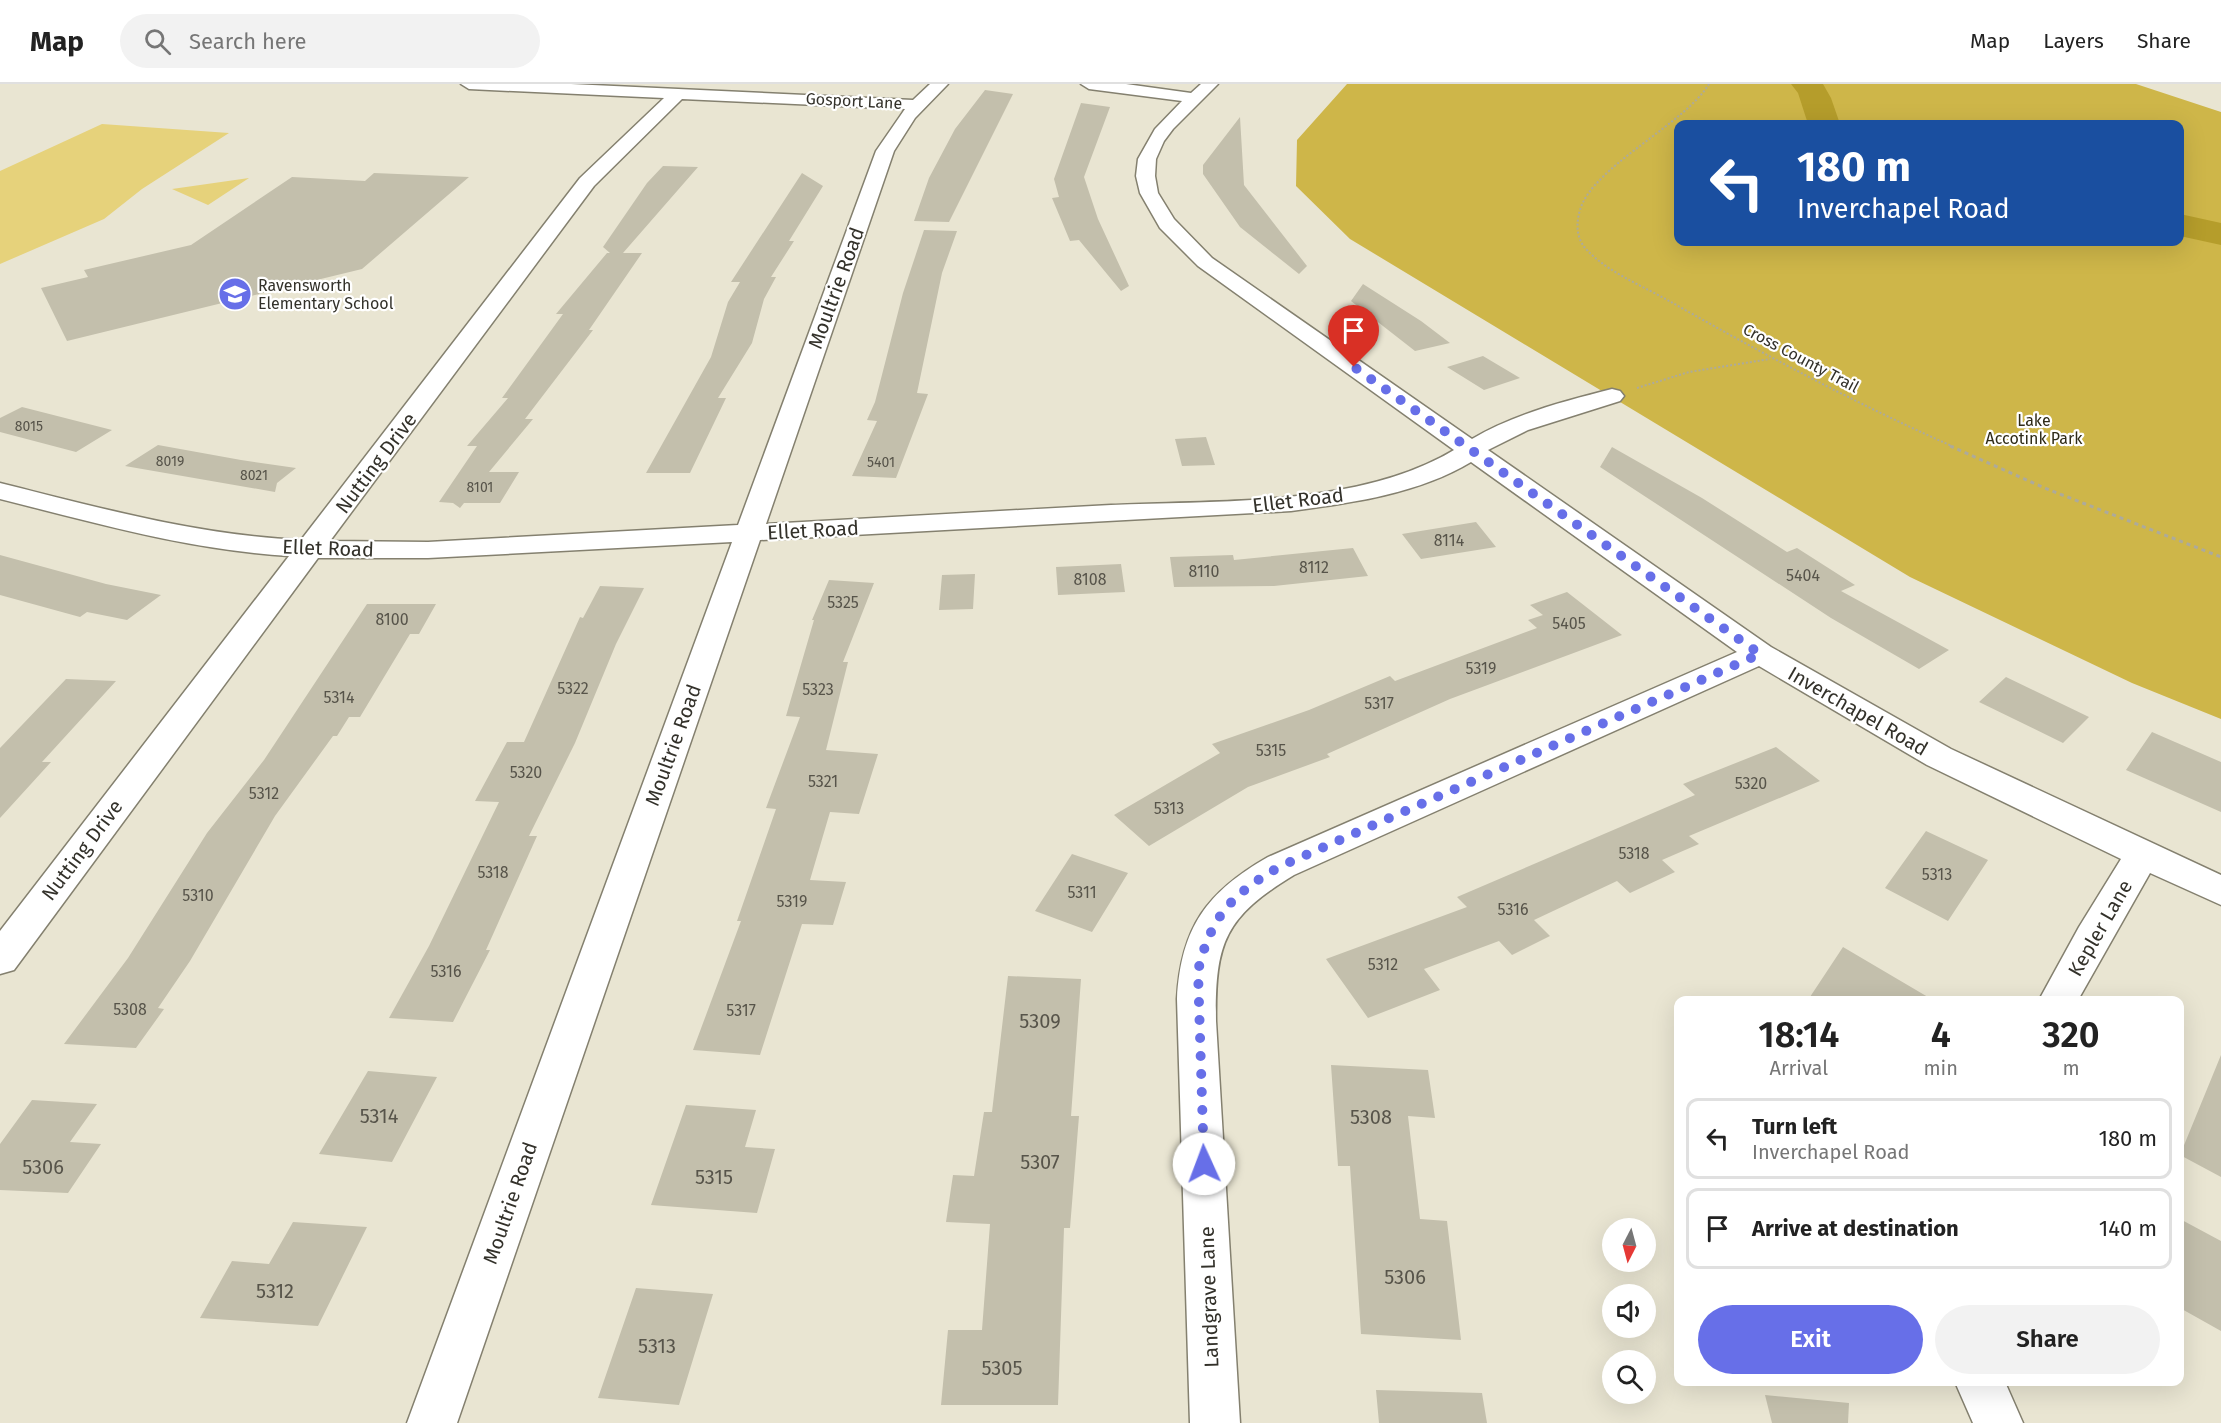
<!DOCTYPE html>
<style>
:root{--surface:#fff;--page:#f2f2f2;--text:#222;--muted:#767676;--line:#e0e0e0;--accent:#676fe8}
body{margin:0;font-family:"Fira Sans",sans-serif;background:var(--page);color:var(--text);height:100vh;display:flex;flex-direction:column;font-size:22px;white-space:nowrap}
*{box-sizing:border-box;margin:0}
p{font-size:20px;color:var(--muted)}
.icon{flex:none;width:33px;height:33px;fill:none;stroke:currentColor;stroke-width:2;stroke-linecap:round;stroke-linejoin:round}
.map{position:relative;flex:1;overflow:hidden}
.sheet{position:absolute;left:1674px;top:912px;width:510px;height:390px;display:flex;flex-direction:column;background:var(--surface);border-radius:12px;box-shadow:0 6px 24px #0002}
.sheet>*{flex:none}
.top-card{position:absolute;left:1674px;top:36px;width:510px;height:126px;border-radius:12px;box-shadow:0 6px 24px #0002;background:#1a4fa0;color:#fff;overflow:hidden}
.needle{width:39px;rotate:186deg}
.tools{position:absolute;left:1602px;top:1134px;display:grid;gap:12px}
.tools a{display:grid;place-items:center;width:54px;height:54px;border-radius:50%;background:var(--surface);box-shadow:0 6px 24px #0002;font-size:30px}
.pin{position:absolute;display:grid;place-items:center;width:51px;height:51px;color:#fff;margin:-62px -26px;border-radius:50% 50% 50% 0;rotate:-45deg;box-shadow:0 0 6px #0007}
.pin .icon{rotate:45deg}
.me{position:absolute;width:66px;margin:-33px;rotate:358deg;stroke-linejoin:round;filter:drop-shadow(0 0 4px #0008)}
.turn{display:flex;align-items:center;gap:21px;height:126px;padding:0 24px;font-size:27px}
.turn .icon{width:78px;height:78px;stroke-width:2.5}
.turn b{display:block;font-size:42px;line-height:51px}
.eta{display:flex;justify-content:space-evenly;align-items:center;height:102px;text-align:center}
.eta b{font-size:36px;font-weight:600;line-height:42px}
.primary-button{display:flex;gap:12px;margin-top:auto;padding:12px 24px}
.primary-button a{flex:1;height:69px;border-radius:36px;background:var(--accent);color:#fff;font-size:24px;font-weight:600;line-height:69px;text-align:center}
.primary-button a+a{background:var(--page);color:var(--text)}
ul{padding:0;list-style:none}
li{display:flex;align-items:center;gap:18px;height:81px;margin:0 12px 9px;padding:0 12px;border:3px solid var(--line);border-radius:12px}
li div{flex:1}
li b{display:block;font-size:22px}
li em{font-style:normal}
header{display:flex;align-items:center;gap:36px;box-sizing:border-box;height:84px;padding:0 30px;background:var(--surface);border-bottom:2px solid var(--line)}
header strong{font-size:28px}
nav{display:flex;gap:33px;margin-inline-start:auto;font-size:21px}
.search{width:420px;height:54px;background:var(--page);display:flex;align-items:center;gap:15px;box-sizing:border-box;padding:0 21px;border-radius:33px;color:var(--muted);font-size:22px}
.map>svg:first-child{display:block}
</style>
<header>
<strong>Map</strong>
<div class="search"><svg class="icon" aria-label="search" viewBox="0 0 24 24"><circle cx="10" cy="10" r="6"/><path d="M15 15l6 6"/></svg>Search here</div>
<nav><a>Map</a><a>Layers</a><a>Share</a></nav>
</header>
<div class="map">
<svg width="2221" height="1339" viewBox="0 0 2221 1339">
<rect width="100%" height="100%" fill="#e9e5d2"/>
<path fill="#e6d27b" d="M 102,40 L 229,49 L 142,105 L 104,135 L 0,180 L 0,87 Z
M 249,94 L 208,121 L 172,105 Z"/>
<path fill="#ceb649" fill-rule="evenodd" d="M 1347,0 L 2136,0 L 2221,28 L 2221,635 L 2132,599 L 1910,493 L 1350,155 L 1296,102 L 1297,56 ZM 1678,40 L 2180,40 L 2180,158 L 1678,158 Z"/>
<g fill="none" stroke-linecap="round" stroke-linejoin="round">
<path fill="#b59d2b" fill-rule="evenodd" d="M 1791,0 L 1823,0 L 1831,14 L 1840,40 L 1808,40 L 1798,9 Z
M 2180,130 L 2221,139 L 2221,161 L 2180,152 Z"/>
</g>
<path fill="#c3bfac" d="M 985,6 L 1013,10 L 949,138 L 914,137 L 929,94 L 955,45 Z
M 1081,19 L 1110,23 L 1084,93 L 1098,135 L 1129,202 L 1121,207 L 1079,156 L 1070,157 L 1052,114 L 1059,113 L 1054,95 Z
M 1240,33 L 1244,101 L 1307,182 L 1299,190 L 1240,143 L 1203,90 L 1203,81 Z
M 663,82 L 698,83 L 623,169 L 642,169 L 589,246 L 593,246 L 525,335 L 533,335 L 489,388 L 519,388 L 500,419 L 464,419 L 460,424 L 453,419 L 439,418 L 477,362 L 467,362 L 508,314 L 502,314 L 563,230 L 556,230 L 607,169 L 610,169 L 603,163 L 647,99 Z
M 374,89 L 469,93 L 362,185 L 67,257 L 41,204 L 88,193 L 84,186 L 191,161 L 292,93 L 365,97 Z
M 802,89 L 823,102 L 789,157 L 794,157 L 771,193 L 776,193 L 764,215 L 752,259 L 718,314 L 726,314 L 690,389 L 646,389 L 711,273 L 728,218 L 740,198 L 731,198 Z
M 924,146 L 957,147 L 942,189 L 917,309 L 928,310 L 896,394 L 852,392 L 877,337 L 867,336 L 875,318 L 903,209 Z
M 1363,200 L 1421,237 L 1450,259 L 1415,267 L 1351,217 Z
M 1483,272 L 1520,294 L 1484,306 L 1447,283 Z
M 22,323 L 112,346 L 76,368 L 0,348 L 0,334 Z
M 1206,353 L 1215,381 L 1182,382 L 1175,355 Z
M 158,361 L 241,376 L 296,384 L 277,399 L 275,408 L 125,382 Z
M 1612,363 L 1702,414 L 1787,468 L 1797,464 L 1855,501 L 1841,507 L 1949,566 L 1919,585 L 1831,534 L 1600,383 Z
M 1476,438 L 1496,463 L 1421,475 L 1402,450 Z
M 1353,464 L 1368,492 L 1274,502 L 1174,503 L 1170,473 L 1233,471 L 1234,476 Z
M 0,471 L 106,500 L 161,511 L 127,536 L 87,528 L 80,533 L 0,511 Z
M 1121,480 L 1125,508 L 1058,511 L 1056,483 Z
M 975,490 L 973,525 L 939,526 L 942,491 Z
M 829,496 L 874,499 L 843,578 L 848,578 L 826,666 L 878,670 L 859,730 L 830,728 L 810,796 L 846,798 L 833,841 L 802,840 L 760,971 L 693,966 L 741,837 L 737,837 L 776,725 L 766,724 L 800,633 L 786,632 L 814,536 L 812,536 Z
M 600,502 L 644,504 L 616,560 L 575,659 L 529,752 L 537,752 L 486,866 L 490,866 L 453,938 L 389,934 L 429,862 L 499,718 L 475,717 L 507,658 L 524,658 L 580,533 L 583,534 Z
M 1567,508 L 1622,551 L 1450,615 L 1327,670 L 1330,673 L 1248,703 L 1149,762 L 1114,731 L 1220,669 L 1212,660 L 1309,626 L 1390,592 L 1395,597 L 1537,544 L 1528,536 L 1543,531 L 1530,521 Z
M 367,520 L 436,520 L 419,550 L 410,550 L 360,633 L 349,633 L 337,652 L 333,652 L 275,732 L 190,877 L 158,924 L 164,925 L 136,964 L 64,960 L 128,874 L 207,749 L 264,676 Z
M 2006,593 L 2089,633 L 2063,659 L 1979,618 Z
M 66,595 L 116,597 L 42,678 L 51,678 L 0,734 L 0,664 Z
M 2152,648 L 2221,678 L 2221,728 L 2126,686 Z
M 1776,663 L 1820,697 L 1689,752 L 1699,760 L 1662,776 L 1675,788 L 1630,809 L 1617,797 L 1534,836 L 1550,852 L 1512,871 L 1499,857 L 1424,885 L 1440,906 L 1368,934 L 1326,875 L 1467,823 L 1457,813 L 1695,711 L 1683,700 Z
M 1926,747 L 1988,776 L 1948,837 L 1885,804 Z
M 1072,770 L 1128,789 L 1092,848 L 1035,827 Z
M 1843,863 L 1933,916 L 1808,916 Z
M 1008,892 L 1081,895 L 1071,1032 L 1079,1032 L 1070,1144 L 1064,1144 L 1058,1321 L 941,1321 L 948,1246 L 982,1246 L 990,1140 L 946,1138 L 953,1091 L 974,1092 L 984,1028 L 992,1028 Z
M 2221,971 L 2221,1093 L 2180,1071 Z
M 1331,981 L 1428,986 L 1435,1034 L 1408,1032 L 1420,1135 L 1447,1137 L 1461,1256 L 1361,1250 L 1350,1082 L 1338,1082 Z
M 368,987 L 437,993 L 392,1078 L 319,1070 Z
M 32,1016 L 97,1020 L 70,1058 L 101,1060 L 68,1109 L 0,1106 L 0,1060 Z
M 686,1021 L 756,1026 L 745,1063 L 775,1065 L 757,1129 L 651,1121 Z
M 2180,1135 L 2221,1157 L 2221,1247 L 2180,1224 Z
M 293,1138 L 367,1143 L 318,1242 L 200,1234 L 232,1177 L 269,1180 Z
M 636,1204 L 713,1210 L 679,1321 L 598,1314 Z
M 1376,1306 L 1482,1309 L 1487,1339 L 1379,1339 Z
M 1765,1311 L 1849,1319 L 1848,1339 L 1772,1339 Z"/>
<g fill="none" stroke-linecap="round" stroke-linejoin="round">
<g stroke="#84806f" stroke-width="3">
<path id="minor" d="M 461,0 L 571,0 L 913,16 L 930,0 L 948,0 L 915,34 L 894,67 L 766,440 C 881,434 996,427 1111,421 C 1219,416 1359,423 1454,366 L 1198,182 L 1160,144 L 1140,109 L 1136,92 L 1138,75 L 1155,45 L 1182,17 L 1089,5 L 1081,0 L 1126,0 L 1191,9 L 1201,0 L 1218,0 L 1173,45 L 1164,57 L 1156,75 L 1155,92 L 1158,109 L 1174,135 L 1212,174 L 1472,355 C 1514,330 1565,317 1612,305 L 1620,307 L 1624,312 L 1620,317 L 1528,346 L 1488,366 L 1771,563 L 1951,665 L 2221,791 L 2221,821 L 2150,789 L 2078,916 L 2039,916 L 2079,843 L 2121,775 L 1927,681 L 1759,582 L 1294,791 C 1225,833 1215,858 1216,937 L 1240,1339 L 1190,1339 L 1177,915 C 1181,843 1207,808 1268,773 L 1737,568 L 1471,378 C 1418,410 1351,419 1291,427 L 760,456 L 457,1339 L 407,1339 L 732,458 L 428,474 L 318,474 L 14,886 L 0,890 L 0,847 L 289,472 C 189,466 96,439 0,415 L 0,399 C 100,424 197,451 301,456 L 580,94 L 664,14 L 469,5 ZM 682,15 L 905,25 L 876,67 L 738,441 L 428,458 L 330,457 L 594,102 Z
M 1955,1298 L 2005,1298 L 2023,1339 L 1973,1339 Z"/>
</g>
<path stroke="#adaa9b" stroke-width="2" stroke-dasharray="2 2" stroke-linecap="butt" d="M 1709,0 C 1684,41 1593,82 1580,126 C 1576,139 1576,154 1586,165 C 1607,188 1643,202 1671,218 C 1763,270 1857,320 1954,363
M 1637,304 L 1689,288 L 1770,275"/>
<path stroke="#adaa9b" stroke-width="3" stroke-dasharray="4 4" stroke-linecap="butt" d="M 1950,362 L 2047,405 L 2221,473"/>
<use href="#minor" fill="#fff" fill-rule="evenodd"/>
</g>
<g fill="none" stroke-linecap="round" stroke-linejoin="round">
<path stroke="#676fe8" stroke-width="10" stroke-dasharray="0 18" d="M 1204,1080 L 1198,887 C 1211,832 1232,810 1281,782 L 1760,570 L 1354,283"/>
</g>
<defs>
<g id="school-disc" transform="scale(1.725)"><circle r="9.5" fill="#676fe8" stroke="#fff"/><path d="M0-5L7-2L0 1L-7-2ZM-4 1L0 2.5L4 1V4Q0 6-4 4Z" fill="#fff"/></g>
</defs>
<g fill-rule="evenodd">
<use href="#school-disc" x="235" y="210"/>
</g>
<g text-anchor="middle" dominant-baseline="central" stroke-width="4.5" stroke-linejoin="round" paint-order="stroke">
<g font-size="14" fill="#57544a">
<text x="29" y="342">8015</text>
<text x="170" y="377">8019</text>
<text x="881" y="378">5401</text>
<text x="254" y="391">8021</text>
<text x="480" y="403">8101</text>
</g>
<g font-size="16" fill="#33312a" stroke="#fff">
<text transform="translate(854 17) rotate(3)">Gosport Lane</text>
<text transform="translate(1801 274) rotate(28)">Cross County Trail</text>
</g>
<g font-size="16" fill="#33312a" stroke="#fff" text-anchor="start">
<text x="258" y="201">Ravensworth<tspan x="258" dy="18">Elementary School</tspan></text>
</g>
<g font-size="16" fill="#2f2b18" stroke="#fff">
<text x="2034" y="336">Lake<tspan x="2034" dy="18">Accotink Park</tspan></text>
</g>
<g font-size="16" fill="#57544a">
<text x="1449" y="456">8114</text>
<text x="1314" y="483">8112</text>
<text x="1204" y="487">8110</text>
<text x="1803" y="491">5404</text>
<text x="1090" y="495">8108</text>
<text x="843" y="518">5325</text>
<text x="392" y="535">8100</text>
<text x="1569" y="539">5405</text>
<text x="1481" y="584">5319</text>
<text x="573" y="604">5322</text>
<text x="818" y="605">5323</text>
<text x="339" y="613">5314</text>
<text x="1379" y="619">5317</text>
<text x="1271" y="666">5315</text>
<text x="526" y="688">5320</text>
<text x="823" y="697">5321</text>
<text x="1751" y="699">5320</text>
<text x="264" y="709">5312</text>
<text x="1169" y="724">5313</text>
<text x="1634" y="769">5318</text>
<text x="493" y="788">5318</text>
<text x="1937" y="790">5313</text>
<text x="1082" y="808">5311</text>
<text x="198" y="811">5310</text>
<text x="792" y="817">5319</text>
<text x="1513" y="825">5316</text>
<text x="1383" y="880">5312</text>
<text x="446" y="887">5316</text>
<text x="130" y="925">5308</text>
<text x="741" y="926">5317</text>
</g>
<g font-size="20" fill="#33312a" stroke="#fff">
<text transform="translate(836 204) rotate(-70)">Moultrie Road</text>
<text transform="translate(376 379) rotate(-53)">Nutting Drive</text>
<text transform="translate(1298 416) rotate(-7)">Ellet Road</text>
<text transform="translate(813 446) rotate(-3)">Ellet Road</text>
<text transform="translate(328 464) rotate(2)">Ellet Road</text>
<text transform="translate(1858 627) rotate(30)">Inverchapel Road</text>
<text transform="translate(673 661) rotate(-70)">Moultrie Road</text>
<text transform="translate(82 766) rotate(-53)">Nutting Drive</text>
<text transform="translate(2100 844) rotate(-60)">Kepler Lane</text>
<text transform="translate(510 1119) rotate(-71)">Moultrie Road</text>
<text transform="translate(1209 1213) rotate(-92)">Landgrave Lane</text>
</g>
<g font-size="20" fill="#57544a">
<text x="1040" y="937">5309</text>
<text x="379" y="1032">5314</text>
<text x="1371" y="1033">5308</text>
<text x="1040" y="1078">5307</text>
<text x="43" y="1083">5306</text>
<text x="714" y="1093">5315</text>
<text x="1405" y="1193">5306</text>
<text x="275" y="1207">5312</text>
<text x="657" y="1262">5313</text>
<text x="1002" y="1284">5305</text>
</g>
</g>
</svg>
<div class="tools">
<a><svg class="needle" viewBox="-14 -14 28 28"><path d="M0-13l5 13h-10z" fill="#e53935"/><path d="M0 13l5-13h-10z" fill="#767676"/></svg></a>
<a><svg class="icon" aria-label="sound" viewBox="0 0 24 24"><path d="M4 9h4l5-4v14l-5-4H4zM17 9q2 3 0 6"/></svg></a>
<a><svg class="icon" aria-label="search" viewBox="0 0 24 24"><circle cx="10" cy="10" r="6"/><path d="M15 15l6 6"/></svg></a>
</div>
<div class="pin" style="left:1354px;top:283px;background:#d93025"><svg class="icon" aria-label="arrive" viewBox="0 0 24 24"><path d="M6 21V4h12l-3 4 3 4H6"/></svg></div>
<svg class="me" style="left:1204px;top:1080px" viewBox="-20 -20 40 40"><circle r="19" fill="#fff"/><path d="M0-13L10 11 0 6-10 11z" fill="#676fe8"/></svg>
<div class="top-card">
<div class="turn"><svg class="icon" aria-label="left" viewBox="0 0 24 24"><path d="M17 20v-9H6M10 6l-5 5 5 5"/></svg><div><b>180 m</b>Inverchapel Road</div></div>
</div>
<section class="sheet">
<div class="eta">
<div><b>18:14</b><p>Arrival</p></div>
<div><b>4</b><p>min</p></div>
<div><b>320</b><p>m</p></div>
</div>
<ul>
<li><svg class="icon" aria-label="left" viewBox="0 0 24 24"><path d="M17 20v-9H6M10 6l-5 5 5 5"/></svg><div><b>Turn left</b><p>Inverchapel Road</p></div><em>180 m</em></li>
<li><svg class="icon" aria-label="arrive" viewBox="0 0 24 24"><path d="M6 21V4h12l-3 4 3 4H6"/></svg><div><b>Arrive at destination</b></div><em>140 m</em></li>
</ul>
<div class="primary-button"><a>Exit</a><a>Share</a></div>
</section>
</div>
